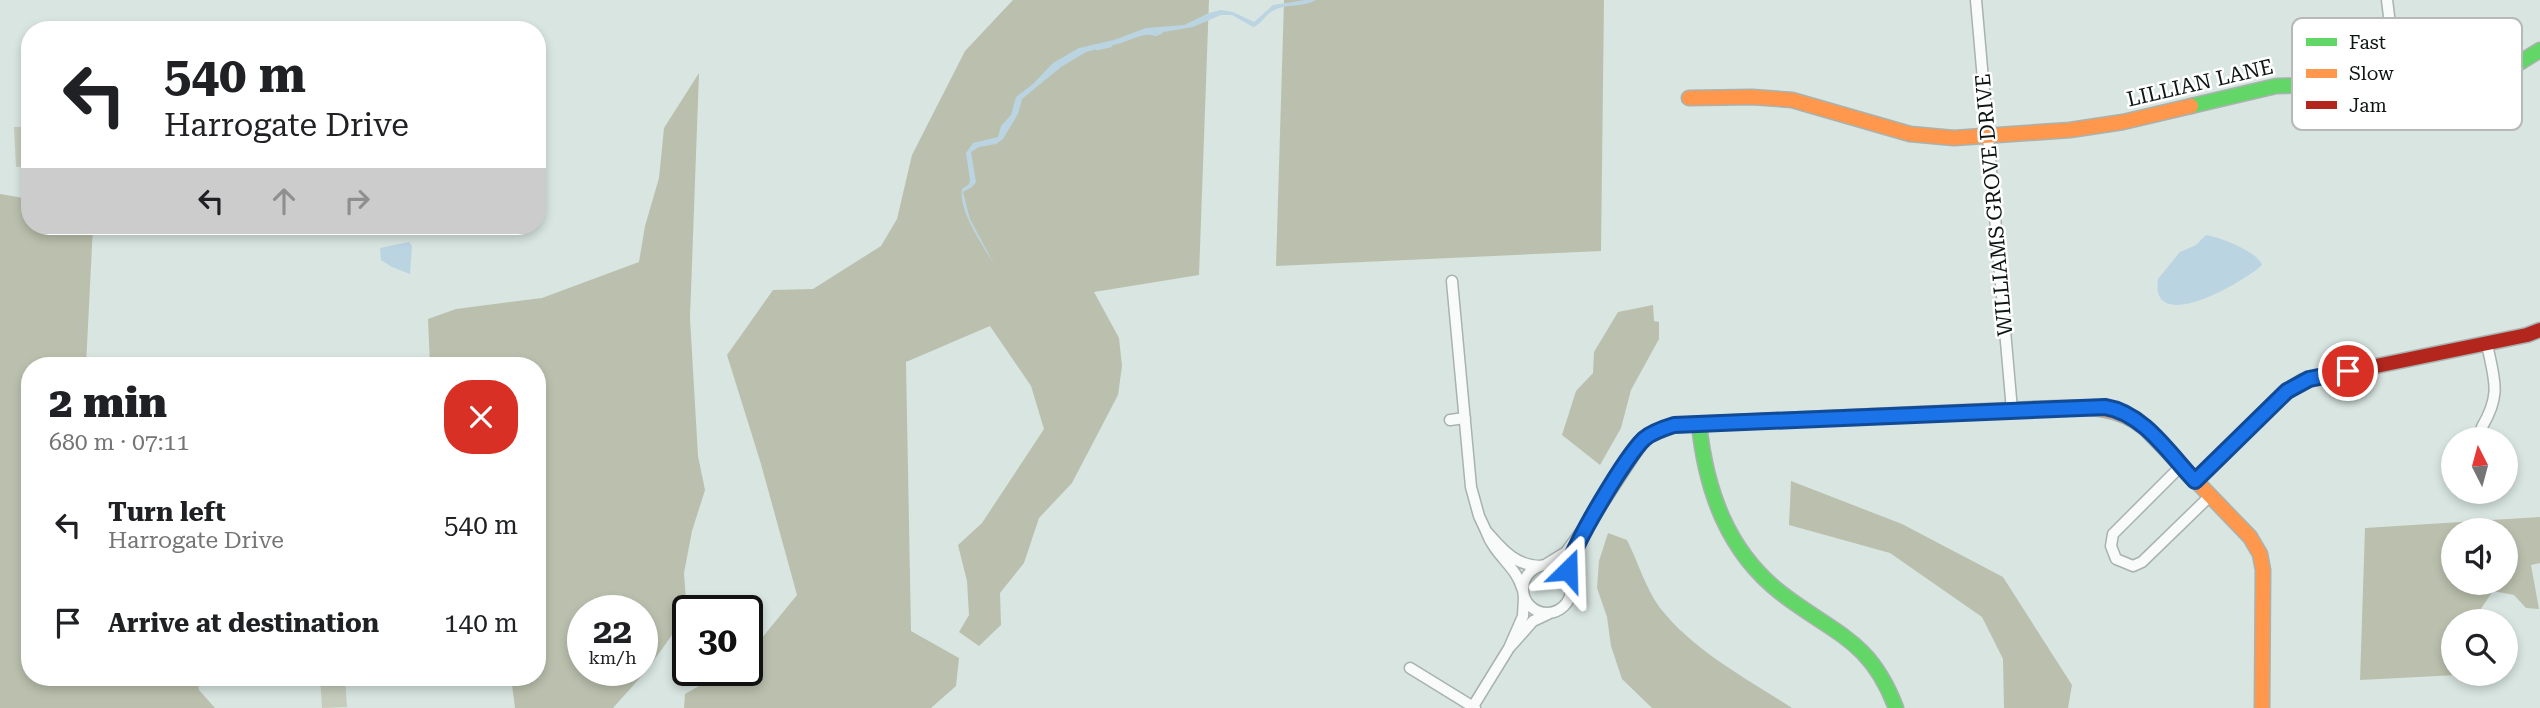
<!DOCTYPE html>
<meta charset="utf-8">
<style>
:root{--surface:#fff;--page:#f6f6f6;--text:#202124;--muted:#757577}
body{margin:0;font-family:"Roboto Serif",serif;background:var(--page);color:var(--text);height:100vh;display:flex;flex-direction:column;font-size:26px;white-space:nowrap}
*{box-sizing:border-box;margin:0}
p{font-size:23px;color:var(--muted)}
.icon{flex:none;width:38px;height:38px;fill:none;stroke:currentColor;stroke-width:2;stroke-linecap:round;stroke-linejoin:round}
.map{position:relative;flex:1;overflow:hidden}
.sheet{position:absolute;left:21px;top:357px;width:525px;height:329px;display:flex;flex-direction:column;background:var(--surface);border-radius:28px;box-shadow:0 4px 10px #0003}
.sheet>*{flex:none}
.hud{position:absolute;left:21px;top:21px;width:525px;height:214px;border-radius:28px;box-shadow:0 4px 10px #0003;background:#fff;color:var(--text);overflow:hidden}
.needle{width:46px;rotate:354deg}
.fabs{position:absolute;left:2441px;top:427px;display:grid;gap:14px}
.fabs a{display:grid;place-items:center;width:77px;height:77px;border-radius:50%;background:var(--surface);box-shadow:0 4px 10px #0003;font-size:35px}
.speed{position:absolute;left:567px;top:595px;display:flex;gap:14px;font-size:35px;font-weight:700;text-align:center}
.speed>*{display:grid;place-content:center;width:91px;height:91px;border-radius:50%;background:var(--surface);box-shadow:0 4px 10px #0003;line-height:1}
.speed small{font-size:18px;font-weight:400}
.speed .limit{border:4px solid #111;border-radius:10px;background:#fff;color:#111}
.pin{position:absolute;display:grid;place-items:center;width:60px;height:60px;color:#fff;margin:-30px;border:4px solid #fff;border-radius:50%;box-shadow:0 2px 7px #0007}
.me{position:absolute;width:77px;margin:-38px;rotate:22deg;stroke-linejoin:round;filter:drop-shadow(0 0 5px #0008)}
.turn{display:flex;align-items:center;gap:24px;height:147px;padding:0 28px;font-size:32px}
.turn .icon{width:91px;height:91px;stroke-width:2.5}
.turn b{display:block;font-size:49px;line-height:60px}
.lanes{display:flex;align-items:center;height:66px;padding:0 28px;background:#0003;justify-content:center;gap:35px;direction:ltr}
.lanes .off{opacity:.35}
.round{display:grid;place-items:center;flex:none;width:74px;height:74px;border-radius:28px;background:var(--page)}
.summary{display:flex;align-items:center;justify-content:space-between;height:119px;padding:0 28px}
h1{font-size:42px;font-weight:800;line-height:52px}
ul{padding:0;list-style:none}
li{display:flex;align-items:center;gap:21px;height:98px;padding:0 28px}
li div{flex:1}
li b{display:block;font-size:26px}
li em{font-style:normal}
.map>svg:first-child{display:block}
</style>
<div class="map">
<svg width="2540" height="708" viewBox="0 0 2540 708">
<rect width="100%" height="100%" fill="#d8e5e1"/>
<path fill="#c5ccbc" d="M 14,127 L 30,127 L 30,166 L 16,167 Z
M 320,677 L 345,677 L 347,707 L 322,708 Z"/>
<path fill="#bac0ad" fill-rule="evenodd" d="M 1013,0 L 1209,0 L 1199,275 L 1094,292 L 1119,338 L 1122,366 L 1118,395 L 1072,483 L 1039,518 L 1024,563 L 1000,593 L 1001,625 L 979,646 L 959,632 L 969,615 L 967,581 L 958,545 L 982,523 L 1044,429 L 1031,386 L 990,326 L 906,362 L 911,631 L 959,658 L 956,686 L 931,708 L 684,708 L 685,694 L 727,670 L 747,670 L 747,656 L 797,595 L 761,464 L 727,355 L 773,290 L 813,289 L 881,246 L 897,219 L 912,155 L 965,51 Z
M 1284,0 L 1604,0 L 1601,251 L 1276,266 Z
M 699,73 L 690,318 L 698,456 L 705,490 L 692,531 L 684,573 L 687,614 L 647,670 L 613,708 L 515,708 L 511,677 L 537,677 L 537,366 L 430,366 L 428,319 L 456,309 L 542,298 L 639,262 L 645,226 L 659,178 L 664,128 ZM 583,611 L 642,611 L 642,670 L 583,670 Z
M 0,194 L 30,199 L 30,226 L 93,226 L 86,366 L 30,366 L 30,677 L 197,677 L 199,690 L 215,708 L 0,708 Z
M 1653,305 L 1654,321 L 1659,322 L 1659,339 L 1631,390 L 1621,428 L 1600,465 L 1562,435 L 1576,391 L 1593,373 L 1594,352 L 1618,312 Z
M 1791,481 L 1902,524 L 2003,577 L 2072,685 L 2068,708 L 2004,708 L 2003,659 L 1982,617 L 1890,553 L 1789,525 Z
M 2540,517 L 2540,563 L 2531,565 L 2539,609 L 2526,608 L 2514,595 L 2493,591 L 2480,610 L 2485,621 L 2454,621 L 2454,674 L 2476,674 L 2360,680 L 2365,528 ZM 2454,530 L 2506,530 L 2506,583 L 2454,583 Z
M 1608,533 L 1627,540 C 1638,562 1646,589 1660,608 C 1695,652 1746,678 1792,708 L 1652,708 L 1622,679 L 1611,646 L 1607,617 L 1597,588 L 1599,561 Z"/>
<path fill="#bbd4e2" d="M 1305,0 L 1316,0 C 1302,8 1284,3 1271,12 C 1263,17 1262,24 1253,27 L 1232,15 L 1221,15 L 1193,27 L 1140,36 L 1121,43 L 1086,52 L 1061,67 L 1022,99 L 1018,114 L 1003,139 L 996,144 L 979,147 L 971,152 L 976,182 L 972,187 L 963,192 L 970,219 L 995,266 C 984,247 958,211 962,189 L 969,184 L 970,180 L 966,153 L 973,143 L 998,137 L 1001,126 L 1011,115 L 1016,97 L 1033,84 L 1053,63 L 1079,48 L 1114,40 L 1146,28 L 1184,25 L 1209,13 L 1221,10 L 1233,12 L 1254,22 L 1273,5 Z
M 2206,235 C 2220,237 2258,252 2262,265 C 2247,280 2149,338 2158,279 L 2180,252 L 2196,245 Z
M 409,242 L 412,246 L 410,274 L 392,267 L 381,260 L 380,248 Z"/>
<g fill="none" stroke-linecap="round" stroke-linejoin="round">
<path stroke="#bbd4e2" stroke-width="2.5" d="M 1149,33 L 1156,35 L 1162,32
M 1097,49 L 1111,46"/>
<g stroke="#a8b2af" stroke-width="13">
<path id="street" d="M 1976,0 L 2012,410
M 2387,0 L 2390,24 L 2392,83
M 1452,281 L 1471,487 L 1479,516 L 1486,531
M 1450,420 L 1465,418
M 2482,427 C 2502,393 2494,380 2487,344
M 2181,466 L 2113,534 L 2111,546 L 2116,559 L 2133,566 L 2142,562 L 2210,496
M 1545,565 L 1566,552 L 1591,518 L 1570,561 L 1569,579
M1523 589a24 24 0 1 1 48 0a24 24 0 1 1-48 0Z
M 1522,588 C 1516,566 1495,556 1486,531 C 1502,549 1515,566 1541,566
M 1524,597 L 1523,616 L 1509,648 L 1533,621 L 1550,613
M 1410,668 L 1475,708
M 1472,708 L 1509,648"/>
</g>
<g stroke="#a8b2af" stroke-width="17">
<path id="fast" d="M 2191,106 L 2276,86 L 2467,82 L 2511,68 L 2540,50
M 1699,424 C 1706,490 1727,551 1781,593 C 1834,634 1870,639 1896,708"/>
</g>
<g stroke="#a8b2af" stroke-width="17">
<path id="slow" d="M 1689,98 L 1752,97 L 1792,100 L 1910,134 L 1954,138 L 2070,130 L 2123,122 L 2191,106
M 2033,409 C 2074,408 2113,401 2146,429 L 2250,537 L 2260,554 L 2263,570 L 2262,708"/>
</g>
<g stroke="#a8b2af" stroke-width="17">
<path id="jam" d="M 2195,481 L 2283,394 L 2303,381 L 2527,335 L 2540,330
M 1591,518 L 1640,443 L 1649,435 L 1674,425 L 2033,409"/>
</g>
<use href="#street" stroke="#f9fbfa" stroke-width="10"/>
<use href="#fast" stroke="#63d668" stroke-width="14"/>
<use href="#slow" stroke="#ff974d" stroke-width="14"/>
<use href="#jam" stroke="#b3261e" stroke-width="14"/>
</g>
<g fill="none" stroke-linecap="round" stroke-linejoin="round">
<g stroke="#114b97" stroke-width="18">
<path id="route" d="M 1568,570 C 1571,547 1627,455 1644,439 C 1652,432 1664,428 1674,425 L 2105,407 C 2144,413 2170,455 2195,481 L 2287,391 L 2309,379 L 2348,371"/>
</g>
<use href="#route" stroke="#1a73e8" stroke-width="12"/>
</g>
<g text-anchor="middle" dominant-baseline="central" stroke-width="5" stroke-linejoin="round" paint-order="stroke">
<g font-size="21" fill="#0e1613" stroke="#fff">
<text transform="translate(2200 83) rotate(-13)">LILLIAN LANE</text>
<text transform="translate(1994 205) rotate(-95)">WILLIAMS GROVE DRIVE</text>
</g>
</g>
<rect x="2292" y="18" width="230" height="112" rx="10" fill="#fff" stroke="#b7b9b8" stroke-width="2"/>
<rect x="2306" y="38" width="31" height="8" fill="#63d668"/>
<rect x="2306" y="69" width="31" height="9" fill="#ff974d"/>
<rect x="2306" y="101" width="31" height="8" fill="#b3261e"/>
<g font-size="19" fill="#0e1613">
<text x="2349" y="49">Fast</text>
<text x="2349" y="80">Slow</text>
<text x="2349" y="112">Jam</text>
</g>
</svg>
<div class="fabs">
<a><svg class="needle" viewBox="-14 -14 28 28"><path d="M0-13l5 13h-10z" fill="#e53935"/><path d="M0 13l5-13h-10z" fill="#757577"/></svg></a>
<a><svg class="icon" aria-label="sound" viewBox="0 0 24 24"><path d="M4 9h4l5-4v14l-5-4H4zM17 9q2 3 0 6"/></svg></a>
<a><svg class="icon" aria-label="search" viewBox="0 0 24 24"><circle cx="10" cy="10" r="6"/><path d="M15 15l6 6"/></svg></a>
</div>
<div class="speed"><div>22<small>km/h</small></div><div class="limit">30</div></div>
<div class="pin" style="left:2348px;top:371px;background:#d93025"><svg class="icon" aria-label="arrive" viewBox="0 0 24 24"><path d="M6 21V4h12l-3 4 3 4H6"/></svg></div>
<svg class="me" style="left:1568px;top:570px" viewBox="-20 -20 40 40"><path d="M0-17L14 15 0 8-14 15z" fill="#1a73e8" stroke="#fff" stroke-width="4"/></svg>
<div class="hud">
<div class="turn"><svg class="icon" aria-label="left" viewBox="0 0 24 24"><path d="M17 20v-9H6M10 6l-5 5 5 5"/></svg><div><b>540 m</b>Harrogate Drive</div></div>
<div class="lanes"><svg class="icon" aria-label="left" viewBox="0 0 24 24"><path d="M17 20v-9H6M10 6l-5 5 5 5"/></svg><svg class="icon off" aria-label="ahead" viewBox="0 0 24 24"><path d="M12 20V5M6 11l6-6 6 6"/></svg><svg class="icon off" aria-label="right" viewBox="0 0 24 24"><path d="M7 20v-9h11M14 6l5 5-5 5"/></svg></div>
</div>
<section class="sheet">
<div class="summary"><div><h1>2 min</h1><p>680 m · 07:11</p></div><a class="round" style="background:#d93025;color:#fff"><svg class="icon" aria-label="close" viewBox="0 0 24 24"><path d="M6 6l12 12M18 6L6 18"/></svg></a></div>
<ul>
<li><svg class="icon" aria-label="left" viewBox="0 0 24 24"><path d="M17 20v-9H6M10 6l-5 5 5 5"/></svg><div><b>Turn left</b><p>Harrogate Drive</p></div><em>540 m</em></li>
<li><svg class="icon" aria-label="arrive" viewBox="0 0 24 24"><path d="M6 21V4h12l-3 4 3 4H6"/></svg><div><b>Arrive at destination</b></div><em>140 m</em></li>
</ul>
</section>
</div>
